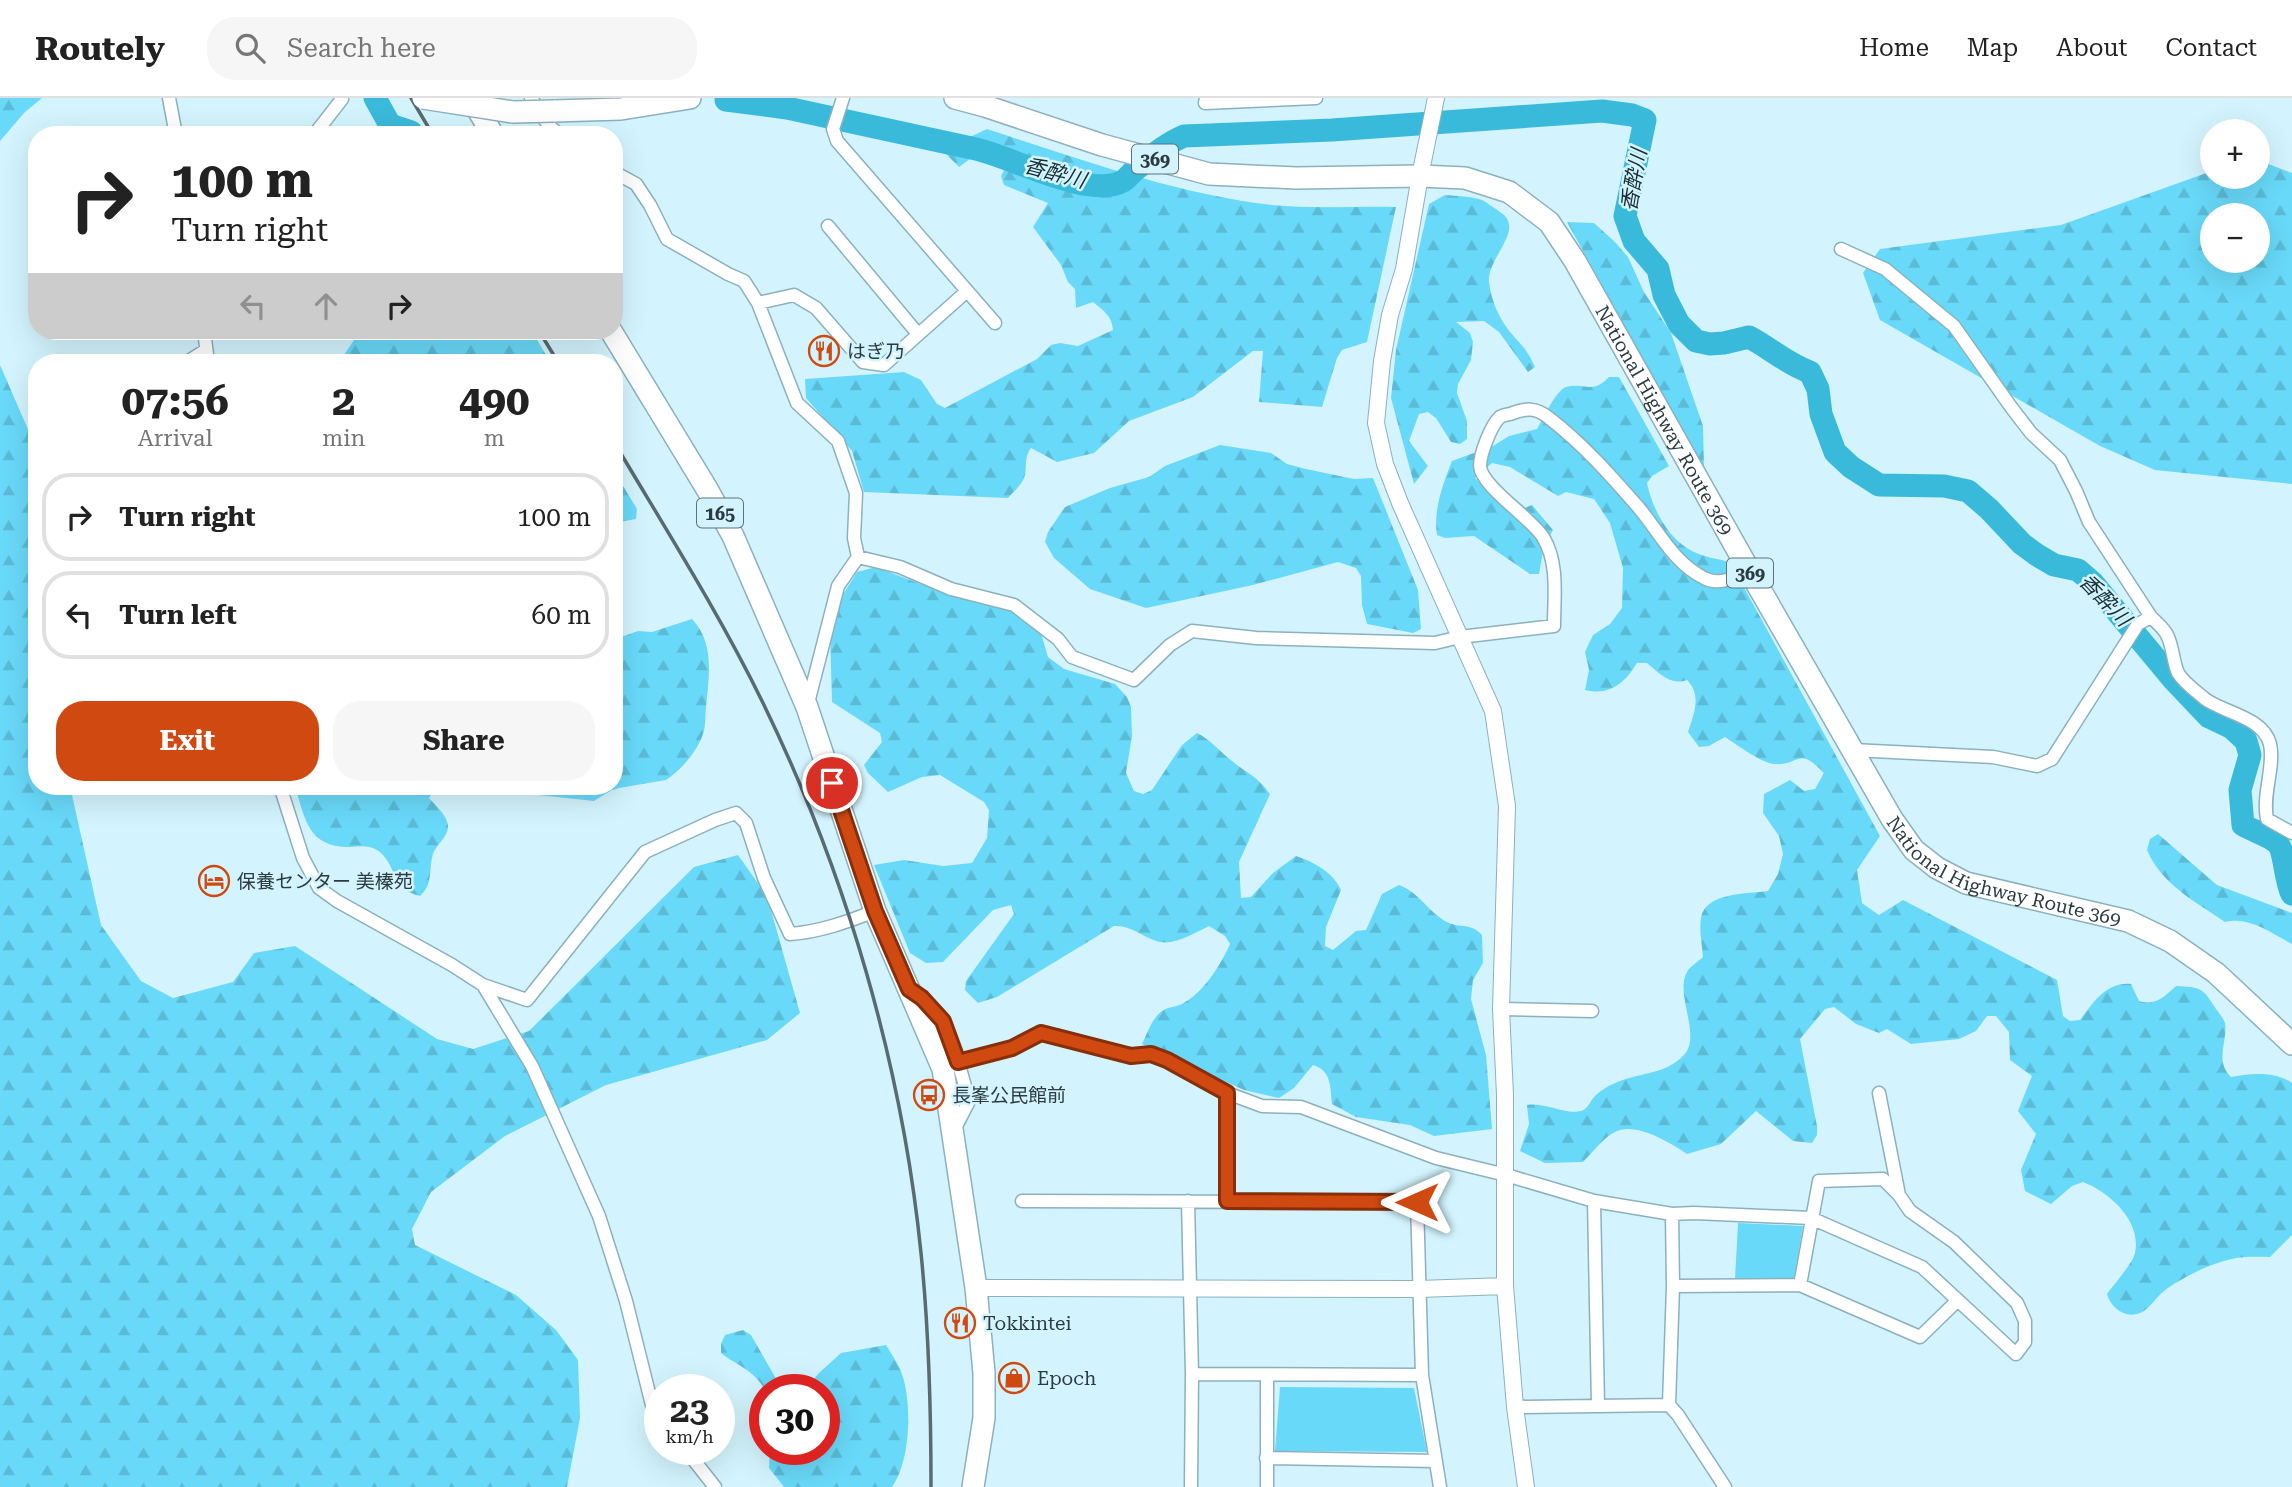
<!DOCTYPE html>
<meta charset="utf-8">
<style>
:root{--surface:#fff;--page:#f6f6f6;--text:#222;--muted:#767676;--line:#e0e0e0;--accent:#d04911}
body{margin:0;font-family:"Roboto Serif","Noto Sans JP",serif;background:var(--page);color:var(--text);height:100vh;display:flex;flex-direction:column;font-size:26px;white-space:nowrap}
*{box-sizing:border-box;margin:0}
p{font-size:23px;color:var(--muted)}
.icon{flex:none;width:38px;height:38px;fill:none;stroke:currentColor;stroke-width:2;stroke-linecap:round;stroke-linejoin:round}
.map{position:relative;flex:1;overflow:hidden}
.sheet{position:absolute;left:28px;top:256px;width:595px;height:441px;display:flex;flex-direction:column;background:var(--surface);border-radius:28px;box-shadow:0 7px 28px #0002}
.sheet>*{flex:none}
.banner{position:absolute;left:28px;top:28px;width:595px;height:214px;border-radius:28px;box-shadow:0 7px 28px #0002;background:#fff;color:var(--text);overflow:hidden}
.fabs{position:absolute;left:2200px;top:21px;display:grid;gap:14px}
.fabs a{display:grid;place-items:center;width:70px;height:70px;border-radius:50%;background:var(--surface);box-shadow:0 7px 28px #0002;font-size:35px}
.speed{position:absolute;left:644px;top:1276px;display:flex;gap:14px;font-size:35px;font-weight:700;text-align:center}
.speed>*{display:grid;place-content:center;width:91px;height:91px;border-radius:50%;background:var(--surface);box-shadow:0 7px 28px #0002;line-height:1}
.speed small{font-size:18px;font-weight:400}
.speed .limit{border:10px solid #d22;background:#fff;color:#111}
.pin{position:absolute;display:grid;place-items:center;width:60px;height:60px;color:#fff;margin:-30px;border:4px solid #fff;border-radius:50%;box-shadow:0 2px 7px #0007}
.me{position:absolute;width:77px;margin:-38px;rotate:270deg;stroke-linejoin:round;filter:drop-shadow(0 0 5px #0008)}
.turn{display:flex;align-items:center;gap:24px;height:147px;padding:0 28px;font-size:32px}
.turn .icon{width:91px;height:91px;stroke-width:2.5}
.turn b{display:block;font-size:49px;line-height:60px}
.lanes{display:flex;align-items:center;height:66px;padding:0 28px;background:#0003;justify-content:center;gap:35px;direction:ltr}
.lanes .off{opacity:.35}
.eta{display:flex;justify-content:space-evenly;align-items:center;height:119px;text-align:center}
.eta b{font-size:42px;font-weight:700;line-height:49px}
.cta{display:flex;gap:14px;margin-top:auto;padding:14px 28px}
.cta a{flex:1;height:80px;border-radius:28px;background:var(--accent);color:#fff;font-size:28px;font-weight:700;line-height:80px;text-align:center}
.cta a+a{background:var(--page);color:var(--text)}
ul{padding:0;list-style:none}
li{display:flex;align-items:center;gap:21px;height:88px;margin:0 14px 10px;padding:0 14px;border:4px solid var(--line);border-radius:28px}
li div{flex:1}
li b{display:block;font-size:26px}
li em{font-style:normal}
header{display:flex;align-items:center;gap:42px;box-sizing:border-box;height:98px;padding:0 35px;background:var(--surface);border-bottom:2px solid var(--line)}
header strong{font-size:33px}
nav{display:flex;gap:38px;margin-inline-start:auto;font-size:24px}
.search{width:490px;height:63px;background:var(--page);display:flex;align-items:center;gap:18px;box-sizing:border-box;padding:0 24px;border-radius:28px;color:var(--muted);font-size:26px}
.map>svg:first-child{display:block}
</style>
<header>
<strong>Routely</strong>
<div class="search"><svg class="icon" aria-label="search" viewBox="0 0 24 24"><circle cx="10" cy="10" r="6"/><path d="M15 15l6 6"/></svg>Search here</div>
<nav><a>Home</a><a>Map</a><a>About</a><a>Contact</a></nav>
</header>
<div class="map">
<svg width="2292" height="1389" viewBox="0 0 2292 1389">
<defs>
<pattern id="forest-firs" width="22" height="20" patternUnits="userSpaceOnUse" patternTransform="scale(1.75)"><rect width="22" height="20" fill="#69d9f9"/><path d="M5 1l3.5 6h-7zM16 11l3.5 6h-7z" fill="#5bbbd6"/></pattern>
</defs>
<rect width="100%" height="100%" fill="#d3f4fe"/>
<path fill="url(#forest-firs)" fill-rule="evenodd" d="M 0,0 L 42,0 L 25,14 L 0,43 Z
M 987,31 C 1079,61 1176,96 1272,107 C 1313,111 1355,108 1396,109 L 1367,244 L 1342,252 L 1337,260 L 1322,309 L 1259,304 L 1263,253 L 1253,253 L 1193,299 L 1129,323 L 1094,355 L 1057,364 L 1031,350 C 1024,360 1027,366 1025,377 C 1023,386 1014,393 1008,400 L 864,394 L 852,353 L 806,300 L 805,281 L 904,274 L 921,282 L 937,306 L 945,310 L 1037,261 L 1051,247 L 1060,245 L 1078,248 L 1113,232 C 1112,218 1104,213 1093,204 L 1076,210 L 1075,191 L 1068,184 L 1061,167 L 1033,129 L 1048,105 L 1004,87 L 1001,78 L 1011,59 L 990,46 L 959,69 L 942,52 Z
M 2258,62 L 2292,75 L 2292,386 L 2155,372 L 2100,348 L 1880,222 L 1863,175 L 1880,151 L 2061,127 L 2212,73 L 2212,79 L 2258,79 ZM 2212,117 L 2258,117 L 2258,163 L 2212,163 Z
M 1445,97 C 1456,98 1471,98 1482,102 C 1488,105 1494,110 1500,114 C 1527,131 1486,160 1489,185 C 1491,200 1498,218 1507,230 C 1519,246 1526,248 1535,269 L 1528,274 L 1499,234 L 1484,223 L 1456,224 L 1470,235 L 1473,244 L 1471,262 L 1458,286 L 1457,295 L 1467,323 L 1467,341 L 1460,346 L 1451,344 L 1436,320 L 1428,314 L 1419,316 L 1409,343 L 1428,368 L 1414,386 L 1391,300 L 1396,252 L 1429,106 Z
M 1567,124 L 1594,125 L 1615,144 L 1628,159 L 1644,194 L 1671,235 L 1703,328 L 1704,371 Z
M 360,233 L 532,233 L 550,264 L 333,264 L 342,260 Z
M 0,267 L 37,352 L 37,688 L 70,688 L 101,827 L 141,883 L 173,900 L 233,884 L 254,855 L 295,848 L 437,941 L 473,951 L 529,933 L 694,769 L 738,757 L 767,798 L 800,915 L 767,942 L 606,987 L 505,1038 L 431,1094 L 412,1131 L 415,1147 L 516,1197 L 556,1232 L 578,1262 L 580,1320 L 567,1389 L 0,1389 Z
M 1609,279 L 1619,279 L 1669,368 L 1652,378 L 1647,385 C 1652,410 1668,441 1692,453 C 1703,459 1718,461 1730,464 L 1880,738 L 1857,772 L 1862,805 L 1879,817 L 1903,802 L 2057,882 L 2063,918 L 2070,923 L 2080,922 C 2094,904 2106,884 2131,886 L 2139,903 C 2156,908 2164,899 2176,888 C 2201,889 2203,890 2216,911 C 2219,915 2224,921 2225,925 C 2228,944 2214,962 2231,979 C 2249,975 2276,973 2292,985 L 2292,1137 L 2270,1159 C 2258,1159 2244,1158 2232,1161 C 2211,1165 2181,1180 2164,1193 C 2156,1199 2150,1211 2140,1215 C 2125,1221 2111,1210 2107,1196 C 2114,1186 2133,1165 2135,1155 C 2142,1123 2109,1094 2083,1084 L 2072,1088 L 2051,1106 L 2025,1093 L 2021,1072 L 2036,1036 L 2018,1013 L 2032,978 L 2010,962 L 2009,934 L 1996,918 L 1987,918 L 1976,933 L 1959,941 L 1911,946 L 1887,931 L 1879,935 L 1856,926 L 1834,909 L 1825,911 L 1800,941 L 1817,1028 L 1817,1037 L 1812,1045 L 1793,1043 L 1756,1013 L 1721,1046 L 1687,1056 C 1671,1045 1635,1023 1615,1034 C 1603,1040 1593,1054 1583,1064 L 1545,1065 L 1520,1053 L 1529,1026 L 1527,1007 C 1545,1004 1565,1017 1581,1013 C 1588,1011 1590,1003 1595,998 C 1600,993 1608,988 1613,986 C 1637,974 1663,978 1683,958 C 1703,938 1674,897 1687,874 C 1690,868 1698,864 1703,859 C 1702,847 1699,832 1701,820 C 1705,794 1748,796 1768,793 L 1778,776 L 1783,756 L 1779,738 L 1763,715 L 1764,696 L 1790,682 L 1804,693 L 1815,691 L 1824,675 C 1797,647 1801,668 1774,666 C 1761,665 1736,646 1725,639 L 1709,648 L 1699,649 L 1688,634 C 1694,616 1702,597 1687,582 C 1670,588 1659,575 1647,565 L 1637,565 C 1625,585 1610,598 1585,592 L 1589,572 L 1585,554 L 1593,537 L 1610,526 L 1622,510 L 1623,470 L 1610,425 L 1594,401 L 1566,394 L 1558,398 L 1510,369 L 1492,365 L 1475,380 L 1512,415 L 1532,407 L 1553,432 L 1544,448 L 1539,476 L 1530,476 L 1474,438 L 1445,440 L 1437,437 C 1433,412 1443,386 1452,363 L 1493,348 L 1509,338 L 1537,331 C 1543,321 1556,292 1566,289 C 1585,284 1592,297 1609,279 Z
M 1220,347 L 1271,355 L 1287,366 L 1306,371 L 1354,381 L 1373,380 L 1418,492 L 1421,531 L 1413,535 L 1367,526 L 1362,507 L 1361,478 L 1356,470 L 1338,464 L 1253,487 L 1146,510 L 1090,491 L 1054,460 L 1045,444 L 1048,434 L 1065,409 L 1110,390 L 1149,379 L 1165,368 Z
M 614,373 L 637,411 L 636,421 L 614,425 Z
M 876,469 L 952,498 L 1010,513 L 1040,532 L 1048,559 L 1064,571 L 1115,586 L 1127,599 L 1131,609 L 1132,638 L 1126,675 L 1134,693 L 1143,696 L 1152,692 L 1182,647 L 1197,635 C 1211,642 1220,654 1232,663 C 1248,676 1257,678 1270,696 L 1239,764 L 1241,800 L 1251,799 L 1273,775 L 1296,758 C 1314,764 1333,774 1341,792 L 1326,829 L 1325,848 L 1333,852 L 1356,833 L 1366,832 L 1382,796 L 1399,787 C 1419,794 1429,815 1447,824 C 1461,831 1470,824 1482,837 L 1483,865 L 1473,882 L 1471,901 L 1486,957 L 1492,1031 L 1434,1038 L 1410,1027 L 1356,1019 L 1332,1006 C 1330,989 1332,973 1313,967 L 1294,990 L 1279,1000 L 1244,992 L 1142,946 C 1147,936 1152,920 1162,913 C 1167,909 1176,909 1182,906 C 1204,894 1220,868 1230,846 L 1225,838 L 1209,828 C 1194,835 1173,849 1156,843 C 1141,838 1131,827 1114,828 L 997,899 L 978,905 L 965,892 L 966,883 L 1014,816 L 1011,807 L 993,812 L 943,864 L 926,865 L 910,855 L 874,767 L 904,762 L 943,768 L 972,765 L 987,740 L 989,712 L 984,704 L 940,677 L 922,679 L 888,694 L 868,675 L 864,667 L 882,644 L 880,635 L 832,604 L 830,534 L 842,498 L 857,474 Z
M 692,521 C 715,545 709,579 706,609 C 705,618 706,628 703,636 C 697,654 681,672 666,682 L 619,690 L 610,693 L 594,703 L 501,693 L 477,688 L 614,688 L 614,538 L 624,538 L 638,533 L 652,534 Z
M 295,688 L 437,688 L 429,700 C 436,708 446,716 448,727 C 449,739 436,746 433,756 C 428,773 434,785 420,798 C 390,791 397,765 377,752 C 369,747 360,748 351,749 C 308,750 305,721 295,688 Z
M 2158,736 L 2217,787 L 2292,815 L 2292,846 C 2271,835 2249,818 2225,824 C 2196,804 2161,786 2147,752 L 2150,741 Z
M 743,1232 L 751,1237 L 782,1291 L 765,1292 C 753,1271 739,1269 721,1255 L 721,1246 L 725,1237 Z
M 886,1247 C 891,1255 896,1263 900,1271 C 913,1300 911,1363 892,1389 L 784,1389 L 769,1370 L 770,1351 L 824,1351 L 824,1292 L 805,1291 L 819,1275 L 841,1255 Z"/>
<path fill="#69d9f9" d="M 1738,1125 L 1803,1128 L 1794,1180 L 1735,1181 Z
M 1280,1289 L 1414,1290 L 1427,1354 L 1275,1353 Z"/>
<g fill="none" stroke-linecap="round" stroke-linejoin="round">
<path stroke="#3abadb" stroke-width="23" d="M 375,0 L 390,27 L 411,34
M 726,2 L 787,10 L 976,51 C 1012,59 1090,102 1123,83 C 1127,81 1131,75 1135,72 C 1151,59 1165,46 1184,38 L 1332,32 L 1602,13 L 1632,17 L 1645,22 L 1625,118 L 1634,143 L 1658,171 L 1664,197 L 1679,226 L 1696,243 L 1710,246 L 1724,245 L 1749,239 C 1770,250 1787,266 1810,274 L 1818,291 L 1821,316 L 1835,354 L 1851,369 L 1879,387 L 1944,388 L 1968,393 L 1989,411 L 2022,446 L 2037,457 L 2054,467 L 2078,472 L 2093,485 L 2172,580 L 2209,619 L 2232,630 L 2246,643 L 2250,657 L 2240,692 L 2243,727 C 2253,733 2271,738 2278,746 C 2285,754 2285,783 2292,796"/>
<g stroke="#8ab1bd" stroke-width="15">
<path id="street" d="M 169,0 L 176,37
M 531,0 L 549,28 L 560,37
M 843,0 L 833,31 L 837,43 L 995,225
M 1206,0 L 1205,5 L 1316,0
M 314,37 L 342,1
M 614,74 L 636,86 L 650,107 L 667,141 L 728,176 L 744,183 L 758,205 L 797,305 L 838,343 L 856,395 L 854,440 L 858,459 L 838,488 L 808,605
M 828,128 L 918,236
M 1841,151 L 1885,171 L 1954,228 L 2011,309 L 2031,335 L 2060,362 L 2076,393 L 2089,424 L 2151,519
M 758,205 L 794,197 L 816,210 L 863,264 L 884,267 L 966,194
M 204,233 L 208,264
M 187,264 L 206,252
M 858,459 L 900,469 L 951,491 L 1014,507 L 1058,541 L 1072,559 L 1134,582 L 1170,547 L 1192,533 L 1256,540 L 1435,545 L 1460,539 L 1554,528 C 1554,499 1559,465 1543,439 C 1530,419 1481,388 1480,368 C 1480,356 1491,327 1500,319 C 1503,317 1506,317 1510,316 C 1525,310 1536,309 1549,320 C 1583,346 1612,379 1639,410 C 1660,435 1673,464 1704,480 C 1718,488 1736,479 1750,474
M 1853,652 L 1993,659 L 2037,668 L 2052,661 L 2138,526 L 2151,519 C 2157,525 2165,531 2168,539 C 2173,550 2173,564 2178,575 C 2184,585 2197,594 2205,601 C 2224,615 2263,619 2270,646 C 2275,669 2262,696 2267,721 L 2292,735
M 280,688 L 303,760 L 319,790 L 337,803 L 452,867 L 483,887 L 527,902 L 645,754 L 715,722 L 736,715 L 746,725 L 764,780 L 790,836 C 819,834 847,824 875,813
M 483,887 L 532,968 L 599,1118 L 626,1203 L 653,1311 L 660,1319
M 912,893 C 949,917 958,963 969,1003 L 954,1032
M 1501,911 L 1592,913
M 958,964 L 1012,950 L 1041,935 L 1059,938 L 1131,958 L 1151,956 L 1166,962 L 1227,995 L 1262,1008 L 1301,1009 L 1436,1060 L 1506,1077 L 1594,1103 L 1672,1116 L 1694,1115 L 1811,1120 L 1922,1169 L 2016,1256 L 2025,1244 L 2025,1223 L 2017,1205 L 1954,1144 L 1910,1113 L 1899,1097 L 1883,1081 L 1819,1083 L 1800,1187
M 1879,995 L 1899,1097
M 1022,1103 L 1417,1104 L 1422,1277 L 1440,1389
M 1188,1103 L 1192,1276 L 1191,1389
M 1227,1103 L 1227,995
M 1594,1103 L 1598,1307
M 1672,1116 L 1673,1188 L 1669,1307 L 1678,1317 L 1725,1389
M 1673,1188 L 1800,1187 L 1920,1239 L 1958,1202
M 1192,1276 L 1422,1277
M 1267,1277 L 1267,1389
M 1515,1309 L 1669,1307
M 685,1351 L 715,1389
M 1266,1360 L 1436,1363"/>
</g>
<g stroke="#8ab1bd" stroke-width="18">
<path id="secondary" d="M 1436,0 L 1420,78 L 1404,171 L 1390,217 L 1382,263 L 1376,325 L 1385,366 L 1400,405 L 1493,613 L 1507,708 L 1501,911 L 1505,997 L 1505,1188 L 1515,1309 L 1526,1389
M 976,1190 L 1419,1191 L 1505,1188"/>
</g>
<g stroke="#8ab1bd" stroke-width="24">
<g id="highway">
<path d="M 471,0 L 493,37"/>
<path id="s1" d="M 955,0 L 985,8 L 1102,47 L 1209,76 L 1296,80 L 1420,78 L 1465,80 L 1509,94 L 1549,124 L 1575,163 L 1750,474 L 1892,721 L 1914,752 L 1937,770 L 1966,785 L 2128,823 L 2170,843 L 2216,875 L 2292,946"/>
<path d="M 554,13 L 621,11 L 690,0"/>
<path d="M 611,233 L 707,391 L 733,438 L 807,609 L 875,813 L 943,971 L 976,1190 L 984,1275 L 984,1320 L 973,1389"/>
</g>
</g>
<use href="#street" stroke="#fff" stroke-width="12"/>
<use href="#secondary" stroke="#fff" stroke-width="16"/>
<use href="#highway" stroke="#fff" stroke-width="21"/>
<path stroke="#576b71" stroke-width="3.5" d="M 411,0 L 433,37
M 539,233 L 558,264
M 614,344 C 665,430 719,515 763,605 C 846,775 902,967 921,1155 C 929,1233 931,1311 931,1389"/>
<g stroke="#8ab1bd" stroke-width="24" stroke-linecap="butt">
<path id="highway-bridge" d="M 423,0 L 513,14 L 554,13"/>
</g>
<use href="#highway-bridge" stroke="#fff" stroke-width="21"/>
</g>
<g fill="none" stroke-linecap="round" stroke-linejoin="round">
<g stroke="#872f0b" stroke-width="18">
<path id="route" d="M 832,685 L 875,813 L 909,891 L 922,900 L 943,923 L 958,964 L 1012,950 L 1041,935 L 1131,958 L 1151,956 L 1167,962 L 1227,995 L 1227,1103 L 1417,1104"/>
</g>
<use href="#route" stroke="#d04911" stroke-width="12"/>
</g>
<defs>
<g id="restaurant-ring" transform="scale(1.575)"><circle r="9.5" fill="#d3f4fe" stroke="#d04911" stroke-width="1.5"/><path d="M-5-6h1v4h1v-4h1v4h1v-4h1v5L-1.5 .5V6h-2V.5L-5-1ZM5-6V6H3V1.5H1.5Q1.5-4 5-6Z" fill="#d04911"/></g>
<g id="hotel-ring" transform="scale(1.575)"><circle r="9.5" fill="#d3f4fe" stroke="#d04911" stroke-width="1.5"/><path d="M-6-4.5h1.5V1H6V5H4.5V3h-9V5H-6ZM-4 0a1.8 1.8 0 1 1 3.6 0ZM.5 0V-2.5h3Q6-2.5 6 0Z" fill="#d04911"/></g>
<g id="bus-ring" transform="scale(1.575)"><circle r="9.5" fill="#d3f4fe" stroke="#d04911" stroke-width="1.5"/><path d="M-5-6H5V4H4V6H2V4H-2V6H-4V4H-5ZM-3.5-4V0h7V-4ZM-3.5 1.2v1.5H-2V1.2ZM2 1.2v1.5H3.5V1.2Z" fill="#d04911"/></g>
<g id="shop-ring" transform="scale(1.575)"><circle r="9.5" fill="#d3f4fe" stroke="#d04911" stroke-width="1.5"/><path d="M-5-2.5h2.3a2.7 3.5 0 0 1 5.4 0H5L5.5 6h-11ZM-1.5-2.5h3a1.5 2.3 0 0 0-3 0Z" fill="#d04911"/></g>
</defs>
<g fill-rule="evenodd">
<use href="#restaurant-ring" x="824" y="253"/>
<use href="#hotel-ring" x="214" y="783"/>
<use href="#bus-ring" x="929" y="997"/>
<use href="#restaurant-ring" x="960" y="1225"/>
<use href="#shop-ring" x="1014" y="1280"/>
</g>
<g text-anchor="middle" dominant-baseline="central" stroke-width="5" stroke-linejoin="round" paint-order="stroke">
<g fill="#d3f4fe" stroke="#5d7279" stroke-width="2">
<rect x="1132" y="46.5" width="46" height="29" rx="5"/>
<rect x="697" y="400.5" width="46" height="29" rx="5"/>
<rect x="1727" y="460.5" width="46" height="29" rx="5"/>
</g>
<g font-size="18" font-weight="bold" fill="#2b3b40">
<text x="1155" y="61">369</text>
<text x="720" y="415">165</text>
<text x="1750" y="475">369</text>
</g>
<g font-size="19" fill="#2b3b40" stroke="#d3f4fe" text-anchor="start">
<text x="847" y="253">はぎ乃</text>
<text x="237" y="783">保養センター 美榛苑</text>
<text x="952" y="997">長峯公民館前</text>
<text x="983" y="1225">Tokkintei</text>
<text x="1037" y="1280">Epoch</text>
</g>
<g font-size="19" fill="#2b3b40" stroke="#d3f4fe">
<text stroke="none"><textPath href="#s1" startOffset="847">National Highway Route 369</textPath></text>
<text stroke="none"><textPath href="#s1" startOffset="1435">National Highway Route 369</textPath></text>
</g>
<g font-size="21" font-style="italic" fill="#182e34" stroke="#d3f4fe">
<text transform="translate(1055 75) rotate(15)">香酔川</text>
<text transform="translate(1634 82) rotate(-80)">香酔川</text>
<text transform="translate(2105 502) rotate(46)">香酔川</text>
</g>
</g>
</svg>
<div class="fabs">
<a>+</a>
<a>−</a>
</div>
<div class="speed"><div>23<small>km/h</small></div><div class="limit">30</div></div>
<div class="pin" style="left:832px;top:685px;background:#d93025"><svg class="icon" aria-label="arrive" viewBox="0 0 24 24"><path d="M6 21V4h12l-3 4 3 4H6"/></svg></div>
<svg class="me" style="left:1417px;top:1104px" viewBox="-20 -20 40 40"><path d="M0-17L14 15 0 8-14 15z" fill="#d04911" stroke="#fff" stroke-width="4"/></svg>
<div class="banner">
<div class="turn"><svg class="icon" aria-label="right" viewBox="0 0 24 24"><path d="M7 20v-9h11M14 6l5 5-5 5"/></svg><div><b>100 m</b>Turn right</div></div>
<div class="lanes"><svg class="icon off" aria-label="left" viewBox="0 0 24 24"><path d="M17 20v-9H6M10 6l-5 5 5 5"/></svg><svg class="icon off" aria-label="ahead" viewBox="0 0 24 24"><path d="M12 20V5M6 11l6-6 6 6"/></svg><svg class="icon" aria-label="right" viewBox="0 0 24 24"><path d="M7 20v-9h11M14 6l5 5-5 5"/></svg></div>
</div>
<section class="sheet">
<div class="eta">
<div><b>07:56</b><p>Arrival</p></div>
<div><b>2</b><p>min</p></div>
<div><b>490</b><p>m</p></div>
</div>
<ul>
<li><svg class="icon" aria-label="right" viewBox="0 0 24 24"><path d="M7 20v-9h11M14 6l5 5-5 5"/></svg><div><b>Turn right</b></div><em>100 m</em></li>
<li><svg class="icon" aria-label="left" viewBox="0 0 24 24"><path d="M17 20v-9H6M10 6l-5 5 5 5"/></svg><div><b>Turn left</b></div><em>60 m</em></li>
</ul>
<div class="cta"><a>Exit</a><a>Share</a></div>
</section>
</div>
